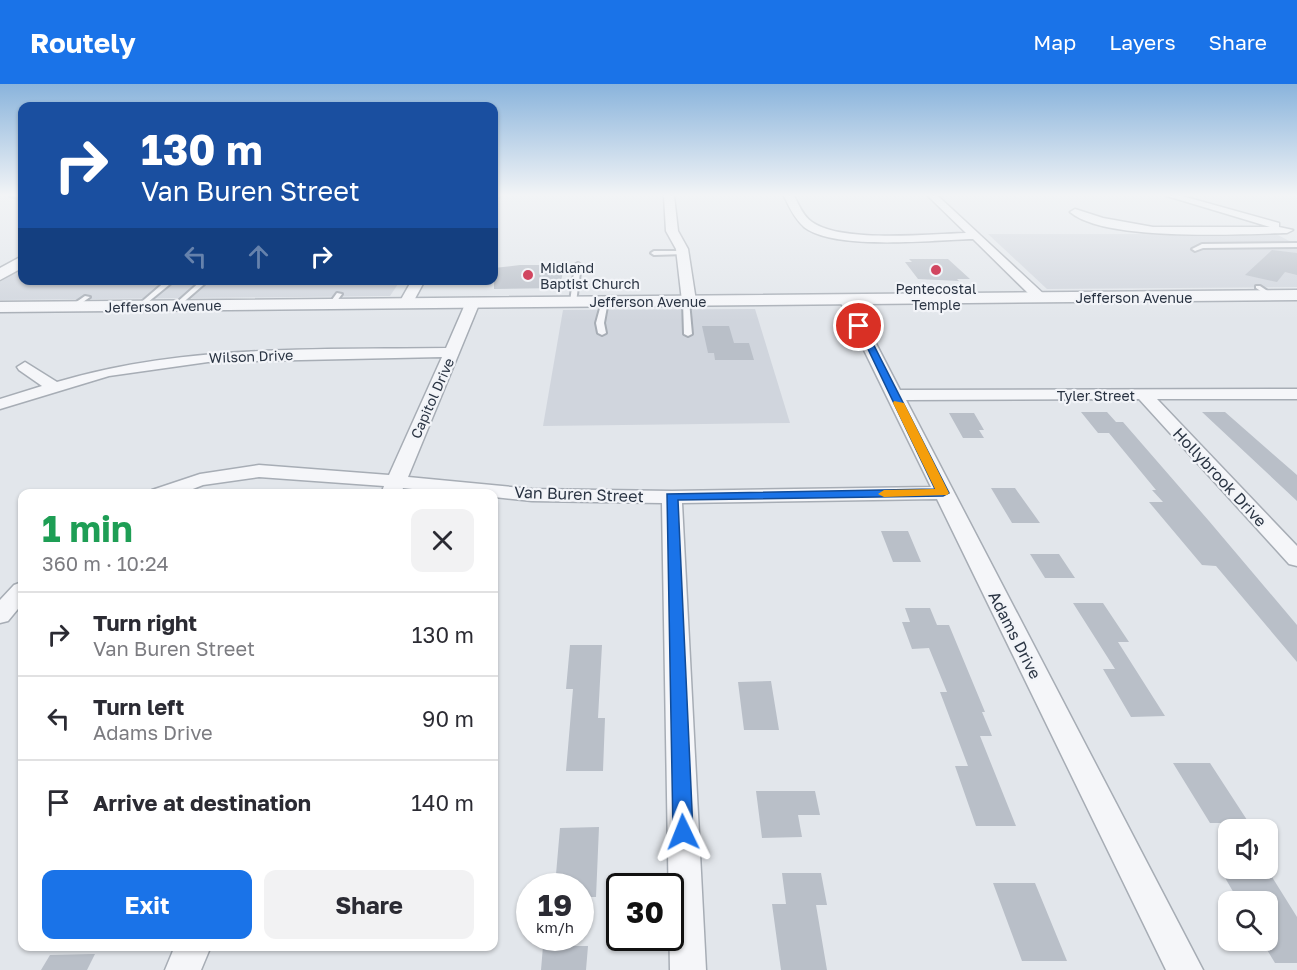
<!DOCTYPE html>
<meta charset="utf-8">
<style>
:root{--surface:#fff;--page:#f2f2f3;--text:#2b2b33;--muted:#7c7c81;--line:#e1e1e2;--accent:#1a73e8}
body{margin:0;font-family:"Golos Text",sans-serif;background:var(--page);color:var(--text);height:100vh;display:flex;flex-direction:column;font-size:22px;white-space:nowrap}
*{box-sizing:border-box;margin:0}
p{font-size:20px;color:var(--muted)}
.icon{flex:none;width:33px;height:33px;fill:none;stroke:currentColor;stroke-width:2;stroke-linecap:round;stroke-linejoin:round}
.map{position:relative;flex:1;overflow:hidden}
.drawer{position:absolute;left:18px;top:405px;width:480px;height:462px;display:flex;flex-direction:column;background:var(--surface);border-radius:12px;box-shadow:0 2px 4px #0004}
.drawer>*{flex:none}
.guide{position:absolute;left:18px;top:18px;width:480px;height:183px;border-radius:12px;box-shadow:0 2px 4px #0004;background:#1a4fa0;color:#fff;overflow:hidden}
.controls{position:absolute;left:1218px;top:735px;display:grid;gap:12px}
.controls a{display:grid;place-items:center;width:60px;height:60px;border-radius:12px;background:var(--surface);box-shadow:0 2px 4px #0004;font-size:30px}
.speed{position:absolute;left:516px;top:789px;display:flex;gap:12px;font-size:30px;font-weight:700;text-align:center}
.speed>*{display:grid;place-content:center;width:78px;height:78px;border-radius:50%;background:var(--surface);box-shadow:0 2px 4px #0004;line-height:1}
.speed small{font-size:15px;font-weight:400}
.speed .limit{border:3px solid #111;border-radius:9px;background:#fff;color:#111}
.pin{position:absolute;display:grid;place-items:center;width:51px;height:51px;color:#fff;margin:-26px;border:3px solid #fff;border-radius:50%;box-shadow:0 2px 6px #0007}
.me{position:absolute;width:66px;margin:-33px;rotate:358deg;stroke-linejoin:round;filter:drop-shadow(0 0 4px #0008)}
.turn{display:flex;align-items:center;gap:21px;height:126px;padding:0 24px;font-size:27px}
.turn .icon{width:78px;height:78px;stroke-width:2.5}
.turn b{display:block;font-size:42px;line-height:51px}
.lanes{display:flex;align-items:center;height:57px;padding:0 24px;background:#0003;justify-content:center;gap:30px;direction:ltr}
.lanes .off{opacity:.35}
.round{display:grid;place-items:center;flex:none;width:63px;height:63px;border-radius:12px;background:var(--page)}
.overview{display:flex;align-items:center;justify-content:space-between;height:102px;padding:0 24px}
h1{font-size:36px;font-weight:700;line-height:45px;color:#1e9e55}
.primary-button{display:flex;gap:12px;margin-top:auto;padding:12px 24px}
.primary-button a{flex:1;height:69px;border-radius:12px;background:var(--accent);color:#fff;font-size:24px;font-weight:700;line-height:69px;text-align:center}
.primary-button a+a{background:var(--page);color:var(--text)}
ul{padding:0;list-style:none}
li{display:flex;align-items:center;gap:18px;height:84px;padding:0 24px;border-top:2px solid var(--line)}
li div{flex:1}
li b{display:block;font-size:22px}
li em{font-style:normal}
header{display:flex;align-items:center;gap:36px;box-sizing:border-box;height:84px;padding:0 30px;background:var(--accent);color:#fff}
header strong{font-size:28px}
nav{display:flex;gap:33px;margin-inline-start:auto;font-size:21px}
.map>svg:first-child{display:block}
</style>
<header>
<strong>Routely</strong>
<nav><a>Map</a><a>Layers</a><a>Share</a></nav>
</header>
<div class="map">
<svg width="1297" height="886" viewBox="0 0 1297 886">
<rect width="100%" height="100%" fill="#e2e6eb"/>
<path fill="#d0d5dd" d="M 988,150 L 1276,150 L 1297,161 L 1297,203 L 1047,205 Z
M 22,184 L 22,196 L 400,197 L 390,212 L 0,216 L 0,198 Z
M 755,225 L 790,339 L 543,342 L 563,226 Z"/>
<g fill="none" stroke-linecap="round" stroke-linejoin="round">
<path stroke="#9db5cb" stroke-width="3" d="M 9,112 L 22,116"/>
</g>
<path fill="#b9bfc8" d="M 1272,166 L 1297,169 L 1297,191 L 1285,188 L 1277,198 L 1245,191 Z
M 909,175 L 948,175 L 970,195 L 957,195 L 959,197 L 918,195 L 905,178 L 912,178 Z
M 520,181 L 564,181 L 560,204 L 494,205 L 494,184 Z
M 702,242 L 729,242 L 734,259 L 749,259 L 754,276 L 715,276 L 714,269 L 708,269 Z
M 1081,328 L 1107,328 L 1116,338 L 1123,338 L 1209,437 L 1297,541 L 1297,578 L 1216,482 L 1202,481 L 1149,418 L 1163,418 L 1152,406 L 1156,406 L 1109,349 L 1098,349 Z
M 1202,328 L 1225,328 L 1297,391 L 1297,417 Z
M 949,329 L 974,329 L 984,346 L 979,346 L 984,354 L 963,354 Z
M 991,404 L 1015,404 L 1040,439 L 1012,439 Z
M 881,447 L 908,447 L 921,478 L 893,478 Z
M 1030,470 L 1059,470 L 1075,494 L 1045,494 Z
M 1073,519 L 1103,519 L 1129,558 L 1118,558 L 1165,632 L 1131,633 L 1103,585 L 1115,585 Z
M 905,524 L 930,524 L 937,541 L 949,541 L 985,628 L 982,628 L 992,652 L 980,652 L 1016,742 L 976,742 L 955,682 L 968,682 L 940,608 L 947,608 L 929,564 L 912,565 L 902,538 L 910,538 Z
M 570,561 L 602,561 L 598,634 L 605,634 L 603,687 L 566,687 L 573,605 L 566,605 Z
M 771,597 L 779,646 L 744,646 L 738,598 Z
M 1173,679 L 1210,679 L 1249,739 L 1210,739 Z
M 756,707 L 815,707 L 820,731 L 798,731 L 802,753 L 762,754 Z
M 599,743 L 596,813 L 580,813 L 580,802 L 555,802 L 560,744 Z
M 1220,785 L 1267,785 L 1297,833 L 1297,879 L 1275,879 L 1261,856 L 1268,856 L 1268,818 L 1239,818 Z
M 782,789 L 821,789 L 827,821 L 816,821 L 827,886 L 781,886 L 772,820 L 786,820 Z
M 993,799 L 1035,799 L 1067,877 L 1022,877 Z
M 543,862 L 588,862 L 586,886 L 541,886 Z
M 95,870 L 87,886 L 41,886 L 50,871 Z"/>
<g fill="none" stroke-linecap="round" stroke-linejoin="round">
<g stroke="#a7adb5" stroke-width="4">
<path id="service" d="M 1297,159 L 1297,163 L 1203,164 L 1195,167 L 1192,165 L 1202,160 Z
M 683,167 L 686,169 L 685,170 L 654,171 L 651,169 L 654,167 Z
M 578,179 L 581,181 L 576,218 L 573,220 L 570,218 L 575,181 Z
M 167,196 L 175,196 L 142,223 L 138,223 L 138,221 Z
M 202,196 L 209,196 L 179,222 L 175,222 L 175,220 Z
M 1256,202 L 1260,202 L 1275,212 L 1270,213 L 1256,204 Z
M 337,209 L 342,210 L 334,221 L 330,221 L 329,220 Z
M 85,212 L 90,213 L 76,223 L 72,223 L 72,221 Z
M 605,215 L 608,217 L 604,239 L 606,249 L 602,251 L 598,249 L 596,239 L 602,217 Z
M 686,215 L 689,217 L 692,250 L 688,252 L 684,250 L 683,217 Z"/>
</g>
<g stroke="#a7adb5" stroke-width="3">
<path id="minor" d="M 494,112 L 500,112 L 494,117 Z
M 664,112 L 674,112 L 678,147 L 688,165 L 696,217 L 694,220 L 684,220 L 682,217 L 676,165 L 666,147 Z
M 784,112 L 794,112 C 799,121 803,132 812,138 C 841,159 929,150 966,149 L 928,112 L 938,112 L 1047,213 L 1045,216 L 1035,216 L 973,155 C 933,156 835,167 804,143 C 795,135 789,123 784,112 Z
M 1167,112 L 1182,112 L 1279,139 L 1279,143 L 1293,146 L 1287,149 C 1240,150 1105,158 1070,128 L 1075,125 L 1103,134 L 1153,143 L 1270,143 Z
M 412,196 L 425,196 L 411,222 L 401,222 L 399,219 Z
M 846,211 L 853,215 L 900,306 L 1297,305 L 1297,315 L 1157,315 L 1297,462 L 1297,482 L 1289,480 L 1139,315 L 906,316 L 1203,886 L 1166,886 L 937,415 L 682,419 L 706,886 L 670,886 L 662,419 L 532,417 L 494,413 L 494,410 L 458,410 L 403,404 L 401,410 L 381,410 L 384,402 L 259,393 L 203,401 L 180,410 L 149,410 L 152,406 L 200,390 L 259,381 L 389,391 L 442,273 L 208,278 L 109,292 L 0,325 L 0,315 L 42,302 L 19,286 L 17,283 L 25,278 L 57,298 C 184,260 315,266 446,264 L 466,218 L 473,214 L 480,218 L 408,393 L 532,405 L 672,407 L 931,403 L 839,215 Z
M 22,498 L 22,520 L 8,537 L 0,539 L 0,516 L 14,501 Z
M 175,862 L 211,862 L 201,886 L 165,886 Z"/>
</g>
<g stroke="#a7adb5" stroke-width="3">
<path id="tertiary" d="M 22,172 L 22,184 L 0,196 L 0,184 Z
M 1297,206 L 1297,216 L 0,228 L 0,218 Z"/>
</g>
<use href="#service" fill="#f5f6f9" fill-rule="evenodd"/>
<use href="#minor" fill="#f5f6f9" fill-rule="evenodd"/>
<use href="#tertiary" fill="#f5f6f9" fill-rule="evenodd"/>
</g>
<linearGradient id="sky" x2="0" y2="1"><stop stop-color="#8ab4dc"/><stop offset="0.47" stop-color="#f2f4f6"/><stop offset="1" stop-color="#f2f4f6" stop-opacity="0"/></linearGradient>
<rect width="1297" height="236" fill="url(#sky)"/>
<path fill="#1a73e8" stroke="#114b97" stroke-width="1.5" d="M 856,240 L 864,242 L 949,409 L 943,412 L 678,416 L 693,748 L 690,755 L 683,757 L 676,755 L 673,748 L 667,410 L 935,405 Z"/>
<path fill="#f59e0b" d="M 894,317 L 904,319 L 949,409 L 947,411 L 884,413 L 878,410 L 884,406 L 935,405 L 893,319 Z"/>
<g fill="#d14660" stroke="#f2f4f8" stroke-width="2">
<circle cx="936" cy="186" r="6"/>
<circle cx="528" cy="191" r="6"/>
</g>
<g text-anchor="middle" dominant-baseline="central" stroke-width="4.5" stroke-linejoin="round" paint-order="stroke">
<g font-size="14" fill="#2a3443" stroke="#f2f4f8" text-anchor="start">
<text x="540" y="183">Midland<tspan x="540" dy="16">Baptist Church</tspan></text>
<text x="936" y="204" text-anchor="middle">Pentecostal<tspan x="936" dy="16">Temple</tspan></text>
</g>
<g font-size="14" fill="#2a3443" stroke="#f2f4f8">
<text x="1134" y="213">Jefferson Avenue</text>
<text x="648" y="217">Jefferson Avenue</text>
<text transform="translate(163 222) rotate(-1)">Jefferson Avenue</text>
<text transform="translate(251 272) rotate(-2)">Wilson Drive</text>
<text x="1096" y="311">Tyler Street</text>
<text transform="translate(432 314) rotate(-66)">Capitol Drive</text>
</g>
<g font-size="16" fill="#2a3443" stroke="#f2f4f8">
<text transform="translate(1220 393) rotate(47)">Hollybrook Drive</text>
<text transform="translate(579 410) rotate(2)">Van Buren Street</text>
<text transform="translate(1015 551) rotate(63)">Adams Drive</text>
</g>
</g>
</svg>
<div class="controls">
<a><svg class="icon" aria-label="sound" viewBox="0 0 24 24"><path d="M4 9h4l5-4v14l-5-4H4zM17 9q2 3 0 6"/></svg></a>
<a><svg class="icon" aria-label="search" viewBox="0 0 24 24"><circle cx="10" cy="10" r="6"/><path d="M15 15l6 6"/></svg></a>
</div>
<div class="speed"><div>19<small>km/h</small></div><div class="limit">30</div></div>
<div class="pin" style="left:859px;top:242px;background:#d93025"><svg class="icon" aria-label="arrive" viewBox="0 0 24 24"><path d="M6 21V4h12l-3 4 3 4H6"/></svg></div>
<svg class="me" style="left:683px;top:748px" viewBox="-20 -20 40 40"><path d="M0-17L14 15 0 8-14 15z" fill="#1a73e8" stroke="#fff" stroke-width="4"/></svg>
<div class="guide">
<div class="turn"><svg class="icon" aria-label="right" viewBox="0 0 24 24"><path d="M7 20v-9h11M14 6l5 5-5 5"/></svg><div><b>130 m</b>Van Buren Street</div></div>
<div class="lanes"><svg class="icon off" aria-label="left" viewBox="0 0 24 24"><path d="M17 20v-9H6M10 6l-5 5 5 5"/></svg><svg class="icon off" aria-label="ahead" viewBox="0 0 24 24"><path d="M12 20V5M6 11l6-6 6 6"/></svg><svg class="icon" aria-label="right" viewBox="0 0 24 24"><path d="M7 20v-9h11M14 6l5 5-5 5"/></svg></div>
</div>
<section class="drawer">
<div class="overview"><div><h1>1 min</h1><p>360 m · 10:24</p></div><a class="round"><svg class="icon" aria-label="close" viewBox="0 0 24 24"><path d="M6 6l12 12M18 6L6 18"/></svg></a></div>
<ul>
<li><svg class="icon" aria-label="right" viewBox="0 0 24 24"><path d="M7 20v-9h11M14 6l5 5-5 5"/></svg><div><b>Turn right</b><p>Van Buren Street</p></div><em>130 m</em></li>
<li><svg class="icon" aria-label="left" viewBox="0 0 24 24"><path d="M17 20v-9H6M10 6l-5 5 5 5"/></svg><div><b>Turn left</b><p>Adams Drive</p></div><em>90 m</em></li>
<li><svg class="icon" aria-label="arrive" viewBox="0 0 24 24"><path d="M6 21V4h12l-3 4 3 4H6"/></svg><div><b>Arrive at destination</b></div><em>140 m</em></li>
</ul>
<div class="primary-button"><a>Exit</a><a>Share</a></div>
</section>
</div>
